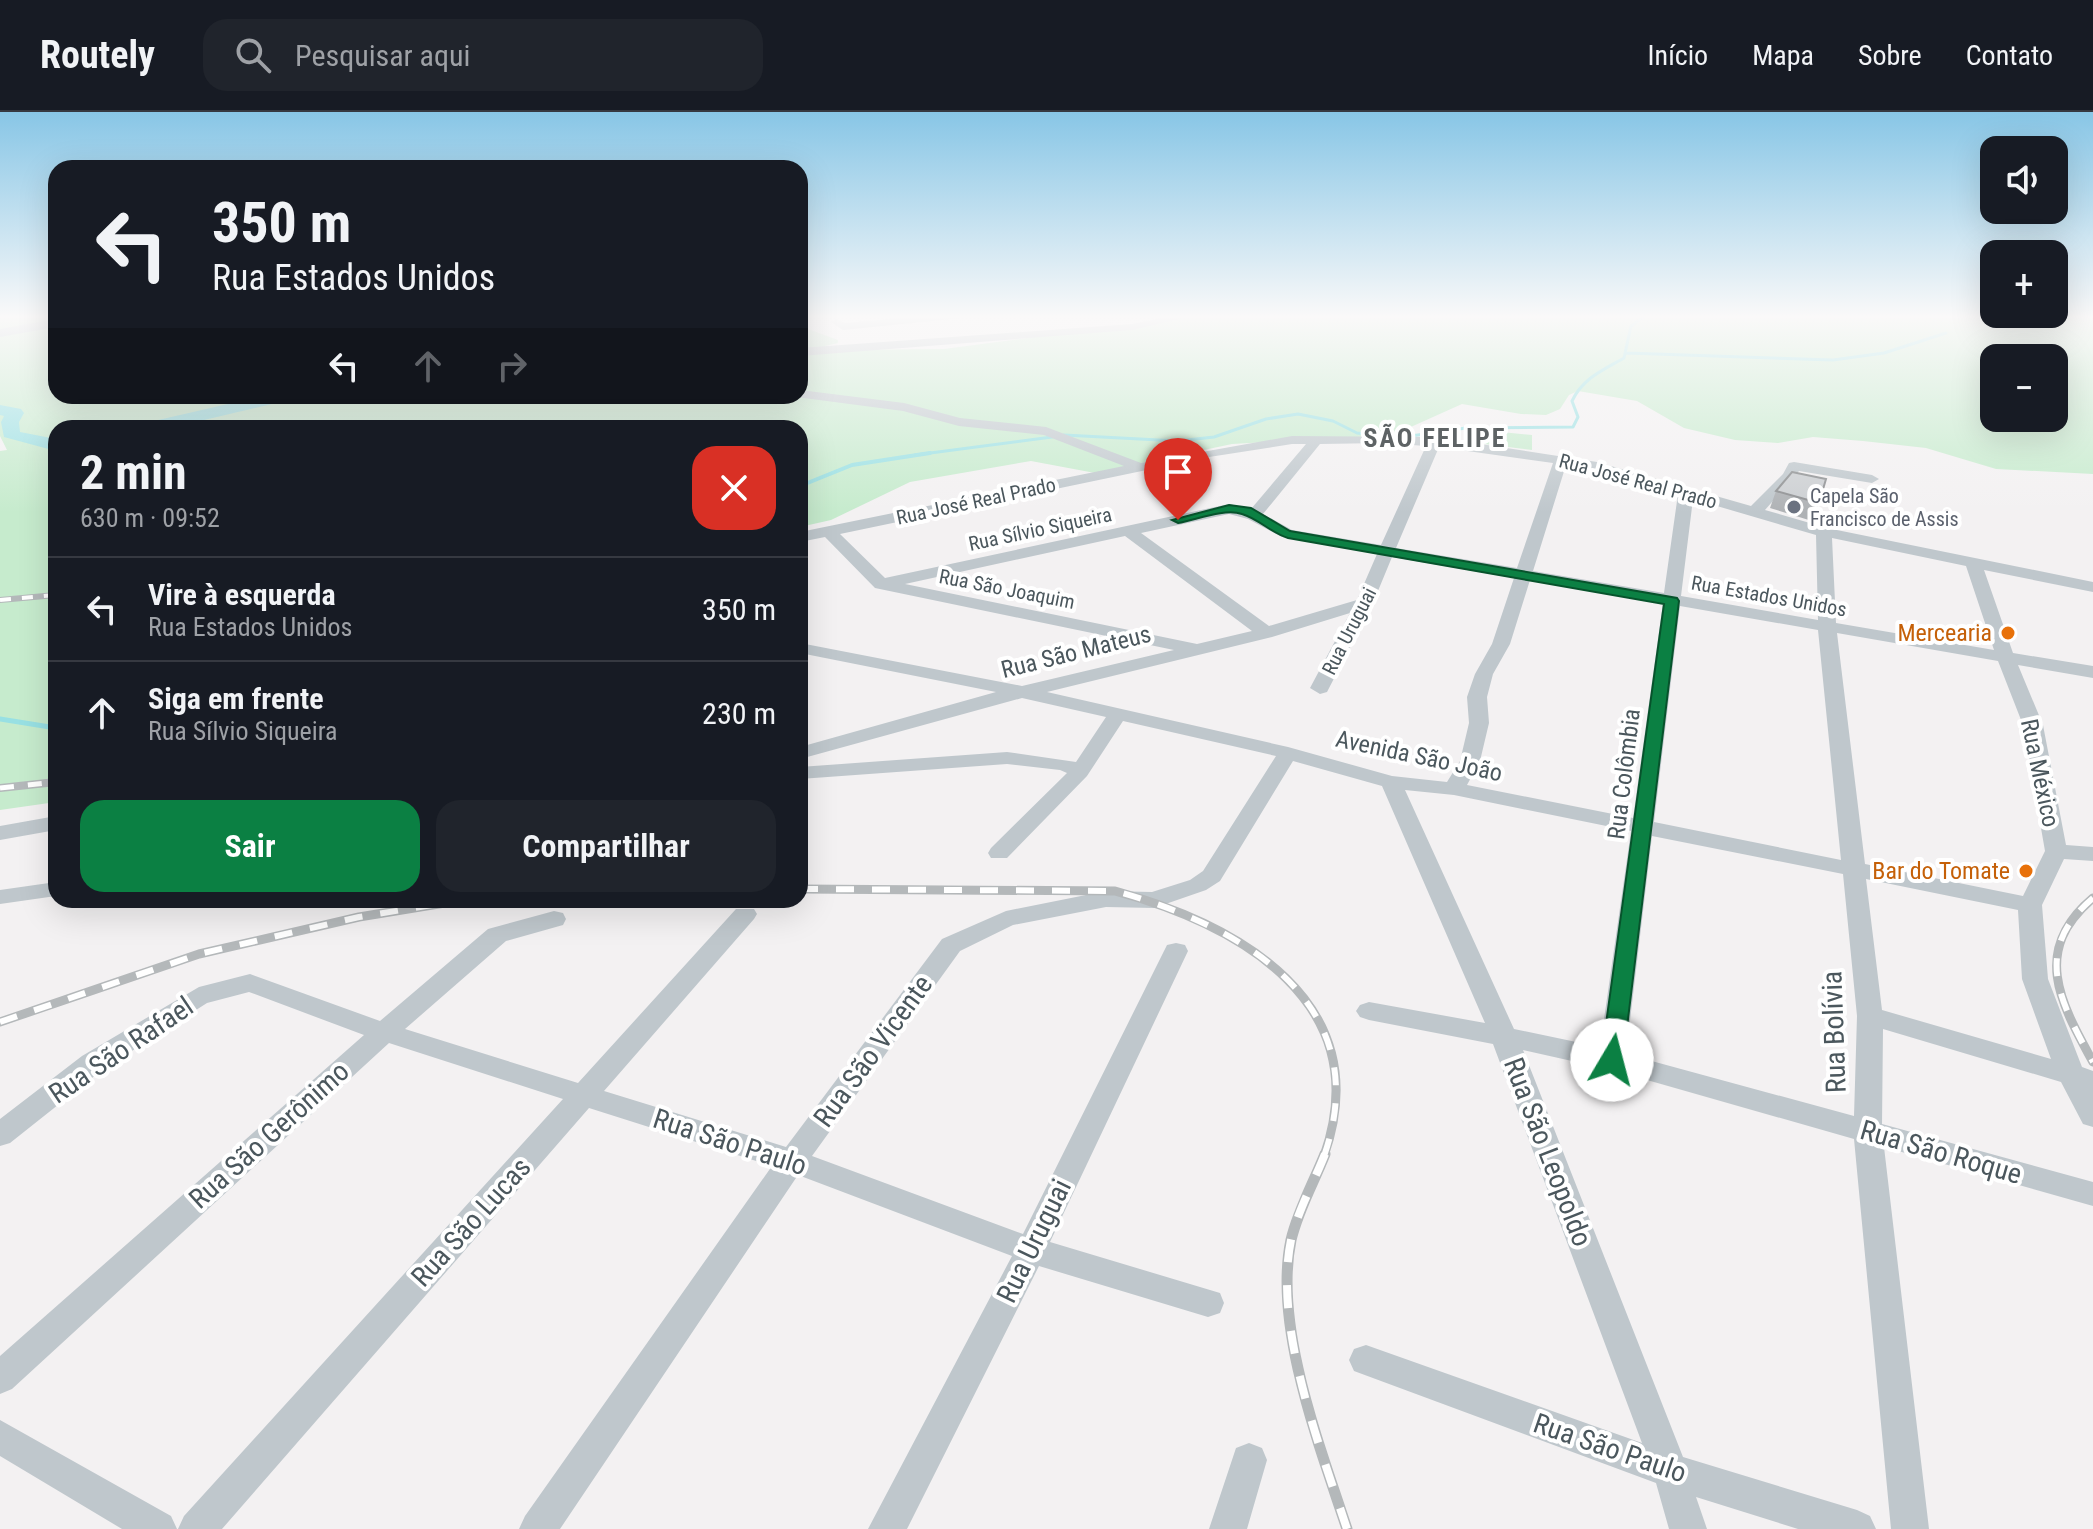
<!DOCTYPE html>
<html lang="pt">
<meta charset="utf-8">
<style>
:root{--surface:#171b24;--page:#20242c;--text:#f1f3f6;--muted:#9ea1a6;--line:#363941;--accent:#0b8043}
body{margin:0;font-family:"Roboto Condensed",sans-serif;background:var(--page);color:var(--text);height:100vh;display:flex;flex-direction:column;font-size:30px;white-space:nowrap}
*{box-sizing:border-box;margin:0}
p{font-size:26px;color:var(--muted)}
.icon{flex:none;width:44px;height:44px;fill:none;stroke:currentColor;stroke-width:2;stroke-linecap:round;stroke-linejoin:round}
.map{position:relative;flex:1;overflow:hidden}
.sheet{position:absolute;left:48px;top:308px;width:760px;height:488px;display:flex;flex-direction:column;background:var(--surface);border-radius:24px;box-shadow:0 8px 32px #0002}
.sheet>*{flex:none}
.hud{position:absolute;left:48px;top:48px;width:760px;height:244px;border-radius:24px;box-shadow:0 8px 32px #0002;background:#171b24;color:var(--text);overflow:hidden}
.tools{position:absolute;left:1980px;top:24px;display:grid;gap:16px}
.tools a{display:grid;place-items:center;width:88px;height:88px;border-radius:16px;background:var(--surface);box-shadow:0 8px 32px #0002;font-size:40px}
.pin{position:absolute;display:grid;place-items:center;width:68px;height:68px;color:#fff;margin:-82px -34px;border-radius:50% 50% 50% 0;rotate:-45deg;box-shadow:0 0 8px #0007}
.pin .icon{rotate:45deg}
.me{position:absolute;width:88px;margin:-44px;rotate:8deg;stroke-linejoin:round;filter:drop-shadow(0 0 6px #0008)}
.turn{display:flex;align-items:center;gap:28px;height:168px;padding:0 32px;font-size:36px}
.turn .icon{width:104px;height:104px;stroke-width:2.5}
.turn b{display:block;font-size:56px;line-height:68px}
.lanes{display:flex;align-items:center;height:76px;padding:0 32px;background:#0003;justify-content:center;gap:40px;direction:ltr}
.lanes .off{opacity:.35}
.round{display:grid;place-items:center;flex:none;width:84px;height:84px;border-radius:24px;background:var(--page)}
.overview{display:flex;align-items:center;justify-content:space-between;height:136px;padding:0 32px}
h1{font-size:48px;font-weight:700;line-height:60px}
.cta{display:flex;gap:16px;margin-top:auto;padding:16px 32px}
.cta a{flex:1;height:92px;border-radius:24px;background:var(--accent);color:#fff;font-size:32px;font-weight:700;line-height:92px;text-align:center}
.cta a+a{background:var(--page);color:var(--text)}
ul{padding:0;list-style:none}
li{display:flex;align-items:center;gap:24px;height:104px;padding:0 32px;border-top:2px solid var(--line)}
li div{flex:1}
li b{display:block;font-size:30px}
li em{font-style:normal}
header{display:flex;align-items:center;gap:48px;box-sizing:border-box;height:112px;padding:0 40px;background:var(--surface);border-bottom:2px solid var(--line)}
header strong{font-size:38px}
nav{display:flex;gap:44px;margin-inline-start:auto;font-size:28px}
.search{width:560px;height:72px;background:var(--page);display:flex;align-items:center;gap:20px;box-sizing:border-box;padding:0 28px;border-radius:24px;color:var(--muted);font-size:30px}
.map>svg:first-child{display:block}
</style>
<header>
<strong>Routely</strong>
<div class="search"><svg class="icon" aria-label="search" viewBox="0 0 24 24"><circle cx="10" cy="10" r="6"/><path d="M15 15l6 6"/></svg>Pesquisar aqui</div>
<nav><a>Início</a><a>Mapa</a><a>Sobre</a><a>Contato</a></nav>
</header>
<div class="map">
<svg width="2093" height="1417" viewBox="0 0 2093 1417">
<rect width="100%" height="100%" fill="#f3f1f2"/>
<path fill="#c6ebcd" fill-rule="evenodd" d="M 0,203 L 56,203 L 56,284 L 800,284 L 800,214 L 838,228 L 838,231 L 825,234 L 834,238 L 944,237 L 1157,209 L 1158,203 L 2093,203 L 2093,362 L 1996,357 L 1926,336 L 1863,329 L 1813,325 L 1778,331 L 1735,328 L 1684,316 L 1637,289 L 1578,279 L 1569,283 L 1560,297 L 1546,303 L 1521,302 L 1462,292 L 1393,323 L 1232,332 L 1095,361 L 1031,349 L 910,370 L 831,408 L 800,415 L 800,316 L 56,316 L 56,690 L 0,698 L 0,339 L 7,338 L 0,324 ZM 1994,246 L 2054,246 L 2054,306 L 1994,306 Z
M 1472,317 L 1532,323 L 1532,338 L 1469,330 Z"/>
<g fill="none" stroke-linecap="round" stroke-linejoin="round">
<path stroke="#98e0e3" stroke-width="3" d="M 1626,241 L 1833,248 L 1884,241 L 1946,221
M 1064,323 L 1178,329 L 1214,325 L 1266,307 L 1298,302 L 1333,309 L 1357,321 L 1394,325
M 1404,325 L 1466,316 L 1573,315 L 1578,305 L 1572,289 C 1583,266 1603,258 1624,246 L 1631,214 L 1646,203
M 915,343 L 1052,325"/>
<path stroke="#98e0e3" stroke-width="4" d="M 800,374 L 852,353 L 930,341"/>
<path stroke="#98e0e3" stroke-width="5" d="M 0,607 L 56,616"/>
<path fill="#98e0e3" fill-rule="evenodd" d="M 262,284 L 349,284 L 340,289 L 272,292 L 170,316 L 138,316 L 141,312 Z
M 0,293 L 21,297 L 24,301 L 19,310 L 20,320 L 56,327 L 56,339 L 4,325 L 1,310 L 4,304 L 0,303 Z"/>
<path fill="#bfc7cc" fill-rule="evenodd" d="M 933,203 L 967,203 L 962,206 L 843,218 L 831,210 L 837,207 L 845,211 Z
M 1177,203 L 1196,203 L 1132,218 L 800,244 L 800,236 L 1132,212 Z
M 800,278 L 904,291 L 960,306 L 1046,315 L 1141,351 L 1292,324 L 1435,325 L 1597,350 L 1751,394 L 1783,362 L 1789,351 L 1794,350 L 1872,363 L 1879,367 L 1872,371 L 1799,359 L 1765,398 L 1827,416 L 2093,470 L 2093,480 L 1984,458 L 2013,541 L 2093,554 L 2093,566 L 2018,553 L 2043,613 L 2066,733 L 2093,735 L 2093,749 L 2064,747 L 2042,793 L 2048,867 L 2082,955 L 2093,959 L 2093,1015 L 2083,1012 L 2061,970 L 1883,917 L 1882,1012 L 2093,1070 L 2093,1094 L 1884,1035 L 1929,1417 L 1891,1417 L 1854,1027 L 1612,958 L 1523,938 L 1683,1345 L 1857,1398 L 1870,1404 L 1876,1417 L 1798,1417 L 1696,1385 L 1707,1417 L 1669,1417 L 1656,1371 L 1354,1259 L 1349,1248 L 1354,1237 L 1366,1233 L 1642,1331 L 1493,932 L 1369,908 L 1360,905 L 1356,899 L 1360,893 L 1369,890 L 1485,911 L 1382,674 L 1293,649 L 1220,769 L 1206,778 L 1154,796 L 1106,795 L 1013,813 L 960,839 L 812,1044 L 1023,1122 L 1164,839 L 1167,833 L 1176,831 L 1185,833 L 1188,839 L 1050,1130 L 1220,1181 L 1224,1191 L 1220,1201 L 1208,1205 L 1039,1154 L 907,1417 L 868,1417 L 1012,1144 L 798,1063 L 560,1417 L 519,1417 L 525,1404 L 772,1054 L 589,996 L 222,1417 L 178,1417 L 184,1404 L 563,987 L 389,931 L 12,1277 L 0,1282 L 0,1244 L 364,923 L 249,880 L 207,891 L 102,958 L 10,1031 L 0,1034 L 0,1007 L 82,944 L 199,875 L 250,862 L 380,909 L 488,817 L 554,799 L 563,801 L 566,807 L 563,813 L 506,829 L 405,917 L 578,971 L 736,797 L 754,797 L 757,802 L 754,807 L 604,979 L 786,1035 L 942,827 L 1006,799 L 1106,779 L 1152,780 L 1190,768 L 1203,759 L 1276,644 L 1123,609 L 1087,664 L 1007,746 L 991,746 L 988,741 L 991,736 L 1067,661 L 1060,658 L 1007,652 L 800,667 L 800,655 L 1007,640 L 1076,650 L 1106,605 L 1022,586 L 800,647 L 800,635 L 996,580 L 800,541 L 800,531 L 1022,574 L 1174,538 L 875,476 L 825,425 L 800,430 L 800,420 L 1124,354 L 1044,323 L 959,314 L 903,299 L 796,285 L 800,284 ZM 1384,331 L 1426,334 L 1381,433 L 1292,418 L 1263,402 L 1320,332 ZM 1292,332 L 1306,332 L 1251,397 L 1229,392 L 885,466 L 840,422 L 1209,345 ZM 1439,335 L 1553,351 L 1517,456 L 1396,436 ZM 1566,353 L 1595,358 L 1678,382 L 1664,481 L 1533,459 ZM 1693,387 L 1816,423 L 1818,508 L 1681,484 ZM 1229,402 L 1248,407 L 1282,425 L 1377,442 L 1357,488 L 1269,514 L 1141,421 ZM 1125,424 L 1252,519 L 1197,532 L 905,472 ZM 1832,426 L 1966,454 L 1994,538 L 1836,511 ZM 1392,445 L 1514,466 L 1492,532 L 1475,562 L 1467,585 L 1469,611 L 1460,649 L 1447,670 L 1392,664 L 1288,635 L 1047,580 L 1272,525 L 1350,501 L 1310,576 L 1320,582 L 1327,580 L 1373,491 ZM 1530,468 L 1663,491 L 1633,706 L 1467,673 L 1480,649 L 1489,611 L 1487,585 L 1493,562 L 1510,532 ZM 1680,494 L 1818,518 L 1841,748 L 1654,710 ZM 1837,521 L 1998,549 L 2023,613 L 2045,739 L 2023,784 L 1865,752 ZM 1405,678 L 1454,683 L 1631,719 L 1600,935 L 1514,917 ZM 1652,724 L 1843,762 L 1857,904 L 1854,1004 L 1626,942 ZM 1866,767 L 2018,798 L 2022,867 L 2051,947 L 1882,898 Z
M 56,704 L 56,718 L 0,728 L 0,714 Z
M 56,770 L 56,784 L 0,792 L 0,778 Z
M 0,1308 L 171,1404 L 177,1417 L 122,1417 L 0,1344 Z
M 1249,1331 L 1262,1336 L 1267,1348 L 1247,1417 L 1209,1417 L 1236,1336 Z"/>
<path fill="#b4c5cc" fill-rule="evenodd" d="M 56,207 L 56,215 L 0,225 L 0,217 Z"/>
<g stroke="#b4b8ba" stroke-width="6">
<path id="rail-far3" d="M 0,488 L 56,483"/>
</g>
<g stroke="#b4b8ba" stroke-width="8">
<path id="rail-far2" d="M 0,676 L 56,670"/>
</g>
<g stroke="#b4b8ba" stroke-width="9">
<path id="rail-far1" d="M 800,777 L 1115,779 C 1239,813 1378,890 1324,1044
M 2093,786 C 2031,838 2060,890 2093,950
M 0,910 L 199,842 L 359,805 L 463,788"/>
</g>
<g stroke="#b4b8ba" stroke-width="11">
<path id="rail" d="M 1325,1042 C 1314,1070 1298,1098 1291,1128 C 1273,1214 1320,1335 1347,1417"/>
</g>
<use href="#rail-far3" stroke="#fff" stroke-width="4" stroke-dasharray="11" stroke-linecap="butt"/>
<use href="#rail-far2" stroke="#fff" stroke-width="5" stroke-dasharray="14" stroke-linecap="butt"/>
<use href="#rail-far1" stroke="#fff" stroke-width="6" stroke-dasharray="18" stroke-linecap="butt"/>
<use href="#rail" stroke="#fff" stroke-width="8" stroke-dasharray="23" stroke-linecap="butt"/>
</g>
<path fill="#afb2b5" d="M 1776,379 L 1819,391 L 1812,409 L 1770,396 Z"/>
<path fill="#cccfd2" stroke="#8f9193" stroke-width="2" d="M 1792,360 L 1826,367 L 1819,391 L 1776,379 Z"/>
<linearGradient id="sky" x2="0" y2="1"><stop stop-color="#88c6e6"/><stop offset="0.51" stop-color="#faf9f9"/><stop offset="1" stop-color="#faf9f9" stop-opacity="0"/></linearGradient>
<rect width="2093" height="401" fill="url(#sky)"/>
<path fill="#0b8043" stroke="#07532c" stroke-width="2" d="M 1229,393 L 1251,396 L 1290,419 L 1677,486 L 1679,489 L 1623,948 L 1620,954 L 1612,957 L 1604,954 L 1601,948 L 1664,492 L 1288,426 C 1271,421 1259,407 1242,402 C 1224,396 1196,408 1178,411 L 1172,408 Z"/>
<circle fill="#6b7280" stroke="#fff" stroke-width="3" cx="1794" cy="395" r="8"/>
<g fill="#e8710a" stroke="#fff" stroke-width="3">
<circle cx="2008" cy="521" r="8"/>
<circle cx="2026" cy="759" r="8"/>
</g>
<g text-anchor="middle" dominant-baseline="central" stroke-width="8" stroke-linejoin="round" paint-order="stroke">
<g font-size="20" fill="#4b575d" stroke="#fff">
<text transform="translate(1638 369) rotate(15)">Rua José Real Prado</text>
<text transform="translate(976 389) rotate(-12)">Rua José Real Prado</text>
<text transform="translate(1040 417) rotate(-12)">Rua Sílvio Siqueira</text>
<text transform="translate(1007 477) rotate(11)">Rua São Joaquim</text>
<text transform="translate(1769 484) rotate(10)">Rua Estados Unidos</text>
<text transform="translate(1349 519) rotate(-63)">Rua Uruguai</text>
</g>
<g font-size="20" fill="#5b616d" stroke="#fff" text-anchor="start">
<text x="1810" y="384">Capela São<tspan x="1810" dy="23">Francisco de Assis</tspan></text>
</g>
<g font-size="24" fill="#c56008" stroke="#fff" text-anchor="end">
<text x="1992" y="521">Mercearia</text>
<text x="2010" y="759">Bar do Tomate</text>
</g>
<g font-size="24" fill="#4b575d" stroke="#fff">
<text transform="translate(1076 540) rotate(-14)">Rua São Mateus</text>
<text transform="translate(1419 644) rotate(12)">Avenida São João</text>
<text transform="translate(2040 661) rotate(78)">Rua México</text>
<text transform="translate(1624 662) rotate(-83)">Rua Colômbia</text>
</g>
<g font-size="26" font-weight="bold" letter-spacing="2" fill="#5e6365" stroke="#fff">
<text x="1435" y="326">SÃO FELIPE</text>
</g>
<g font-size="28" fill="#4b575d" stroke="#fff">
<text transform="translate(1834 920) rotate(-92)">Rua Bolívia</text>
<text transform="translate(121 938) rotate(-34)">Rua São Rafael</text>
<text transform="translate(873 939) rotate(-54)">Rua São Vicente</text>
<text transform="translate(269 1023) rotate(-42)">Rua São Gerônimo</text>
<text transform="translate(730 1030) rotate(18)">Rua São Paulo</text>
<text transform="translate(1548 1040) rotate(69)">Rua São Leopoldo</text>
<text transform="translate(1941 1040) rotate(16)">Rua São Roque</text>
<text transform="translate(471 1110) rotate(-48)">Rua São Lucas</text>
<text transform="translate(1034 1129) rotate(-64)">Rua Uruguai</text>
<text transform="translate(1610 1336) rotate(19)">Rua São Paulo</text>
</g>
</g>
</svg>
<div class="tools">
<a><svg class="icon" aria-label="sound" viewBox="0 0 24 24"><path d="M4 9h4l5-4v14l-5-4H4zM17 9q2 3 0 6"/></svg></a>
<a>+</a>
<a>−</a>
</div>
<div class="pin" style="left:1178px;top:408px;background:#d93025"><svg class="icon" aria-label="arrive" viewBox="0 0 24 24"><path d="M6 21V4h12l-3 4 3 4H6"/></svg></div>
<svg class="me" style="left:1612px;top:948px" viewBox="-20 -20 40 40"><circle r="19" fill="#fff"/><path d="M0-13L10 11 0 6-10 11z" fill="#0b8043"/></svg>
<div class="hud">
<div class="turn"><svg class="icon" aria-label="left" viewBox="0 0 24 24"><path d="M17 20v-9H6M10 6l-5 5 5 5"/></svg><div><b>350 m</b>Rua Estados Unidos</div></div>
<div class="lanes"><svg class="icon" aria-label="left" viewBox="0 0 24 24"><path d="M17 20v-9H6M10 6l-5 5 5 5"/></svg><svg class="icon off" aria-label="ahead" viewBox="0 0 24 24"><path d="M12 20V5M6 11l6-6 6 6"/></svg><svg class="icon off" aria-label="right" viewBox="0 0 24 24"><path d="M7 20v-9h11M14 6l5 5-5 5"/></svg></div>
</div>
<section class="sheet">
<div class="overview"><div><h1>2 min</h1><p>630 m · 09:52</p></div><a class="round" style="background:#d93025;color:#fff"><svg class="icon" aria-label="close" viewBox="0 0 24 24"><path d="M6 6l12 12M18 6L6 18"/></svg></a></div>
<ul>
<li><svg class="icon" aria-label="left" viewBox="0 0 24 24"><path d="M17 20v-9H6M10 6l-5 5 5 5"/></svg><div><b>Vire à esquerda</b><p>Rua Estados Unidos</p></div><em>350 m</em></li>
<li><svg class="icon" aria-label="ahead" viewBox="0 0 24 24"><path d="M12 20V5M6 11l6-6 6 6"/></svg><div><b>Siga em frente</b><p>Rua Sílvio Siqueira</p></div><em>230 m</em></li>
</ul>
<div class="cta"><a>Sair</a><a>Compartilhar</a></div>
</section>
</div>
